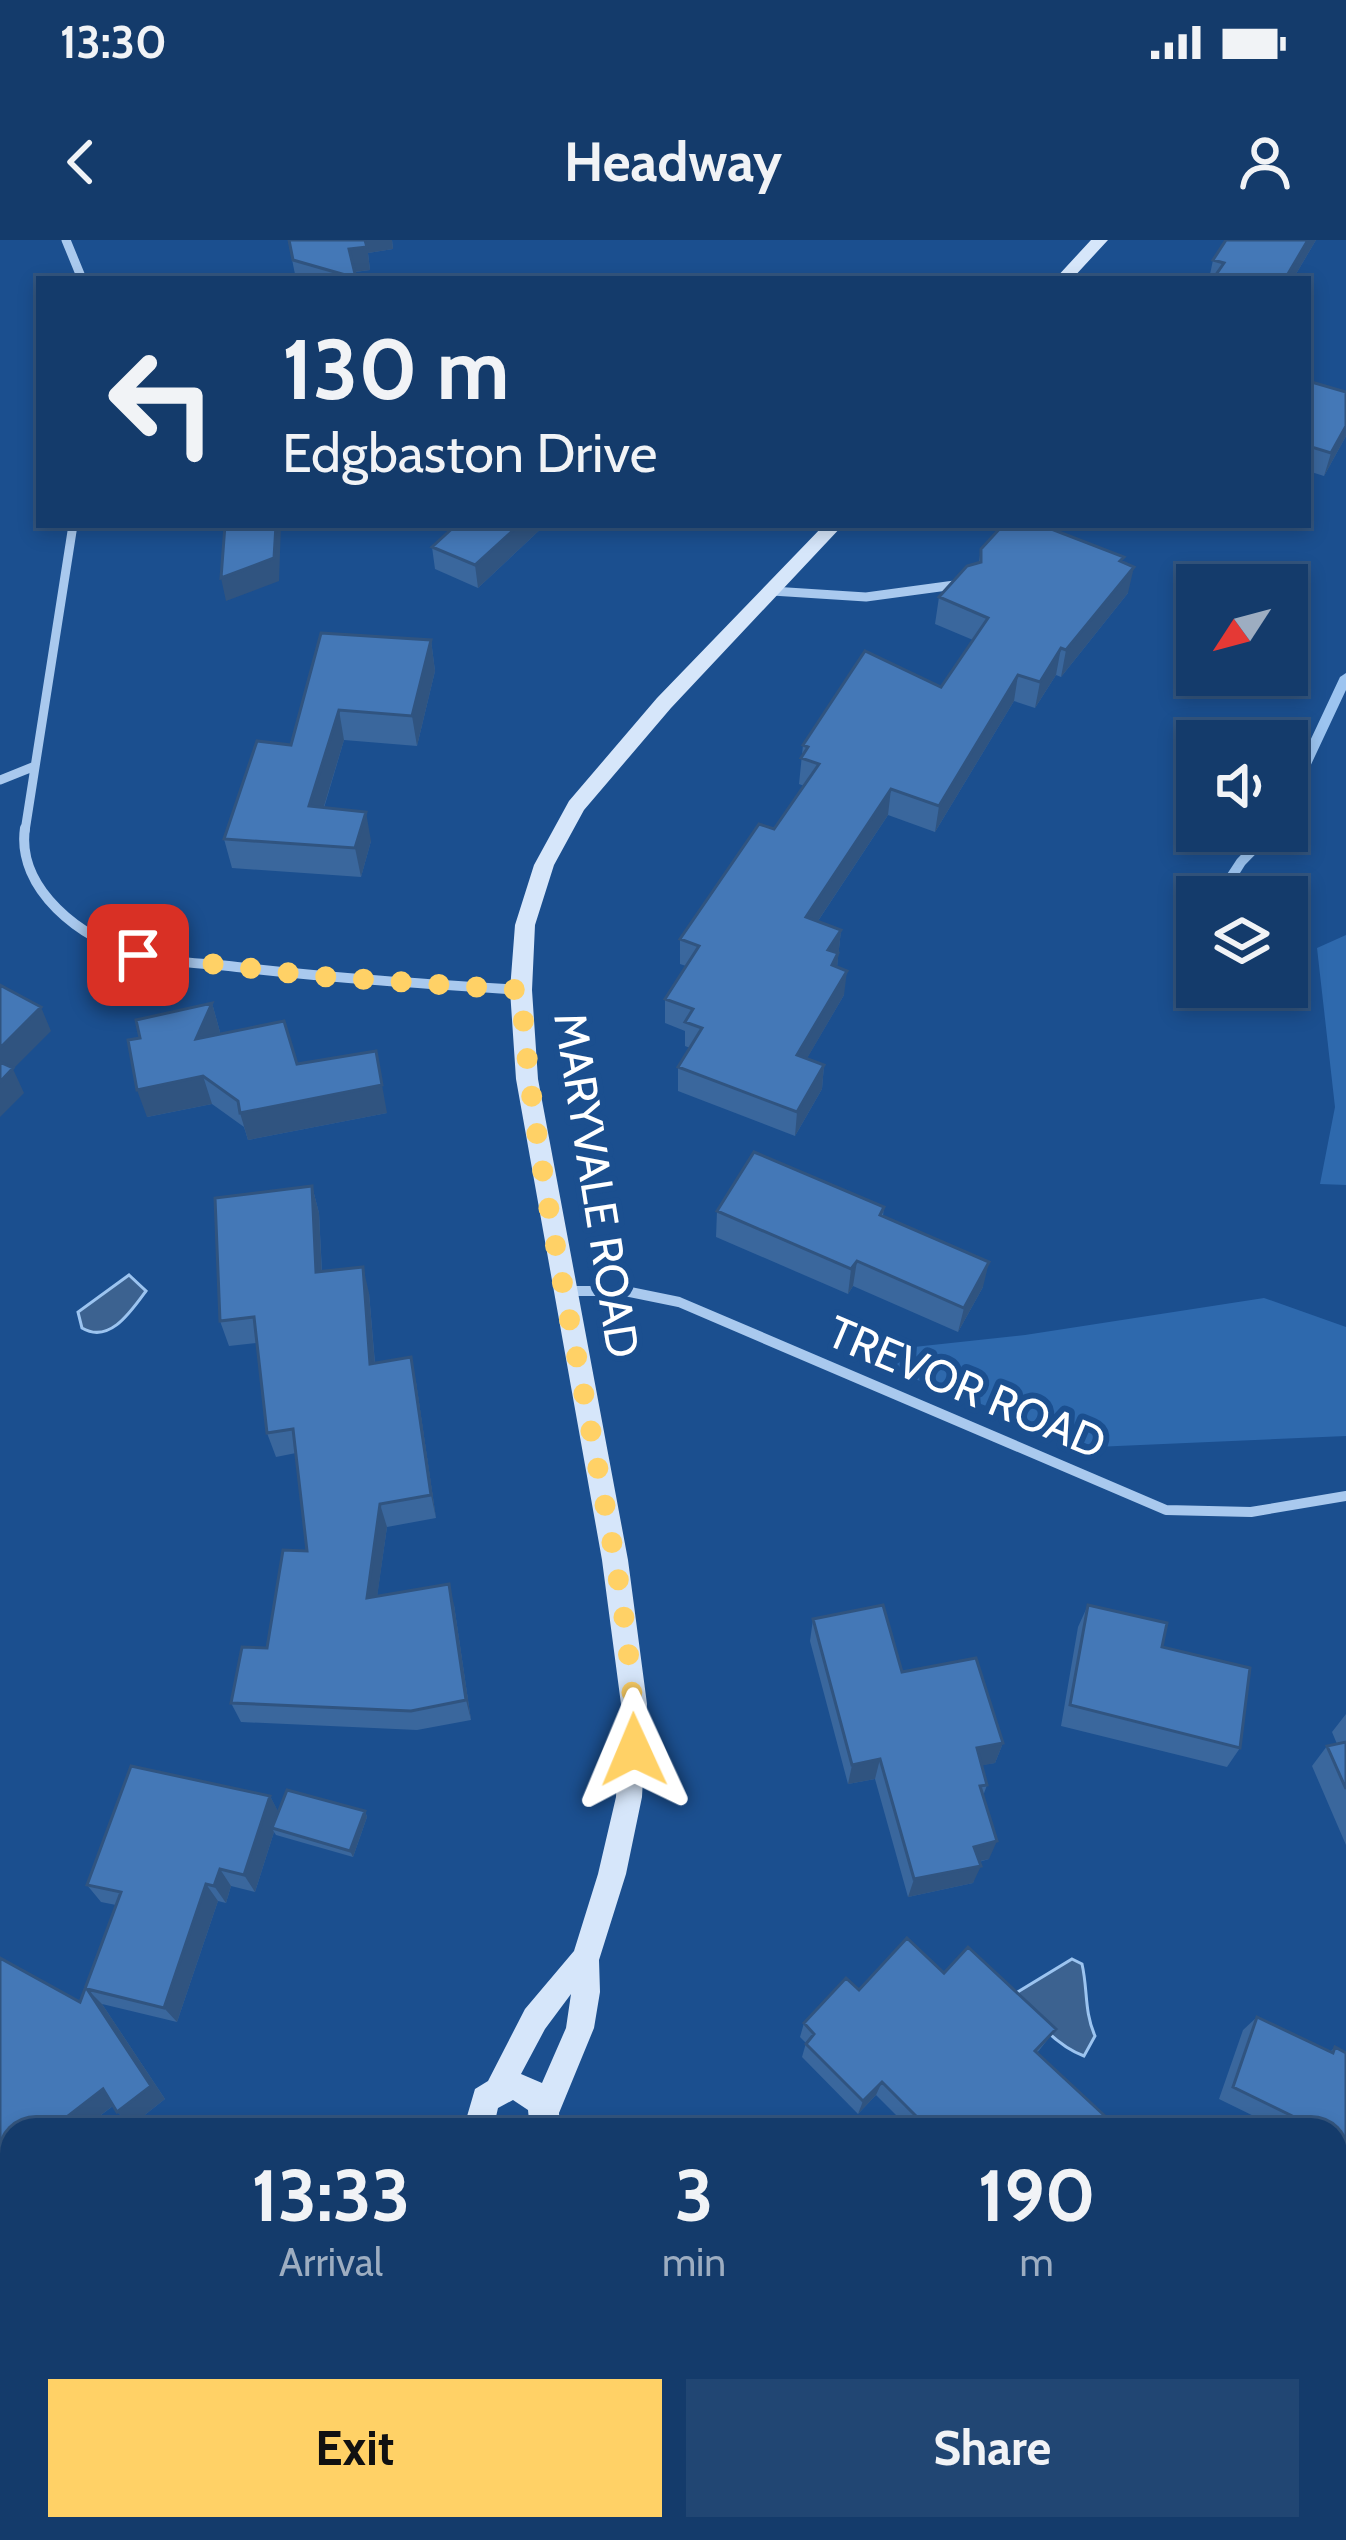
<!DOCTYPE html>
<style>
:root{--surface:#143b6b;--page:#214673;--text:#f1f3f6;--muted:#9dadc1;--line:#33557e;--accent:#ffd166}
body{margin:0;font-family:Cabin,sans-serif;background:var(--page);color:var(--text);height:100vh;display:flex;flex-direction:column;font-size:45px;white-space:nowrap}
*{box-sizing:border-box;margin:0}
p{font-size:39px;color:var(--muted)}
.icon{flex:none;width:66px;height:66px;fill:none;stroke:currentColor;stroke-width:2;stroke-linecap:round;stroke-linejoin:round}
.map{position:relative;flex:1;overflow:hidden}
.panel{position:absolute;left:0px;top:1878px;width:1347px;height:423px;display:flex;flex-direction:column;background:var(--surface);border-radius:36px 36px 0 0;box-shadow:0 6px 18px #0003,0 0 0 3px var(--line)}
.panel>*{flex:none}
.top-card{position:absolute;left:36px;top:36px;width:1275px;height:252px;border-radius:0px;box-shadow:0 6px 18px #0003,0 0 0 3px var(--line);background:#143b6b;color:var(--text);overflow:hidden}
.needle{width:78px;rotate:234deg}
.tools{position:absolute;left:1176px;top:324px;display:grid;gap:24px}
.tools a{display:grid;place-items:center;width:132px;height:132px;border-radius:0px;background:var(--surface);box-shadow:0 6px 18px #0003,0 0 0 3px var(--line);font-size:60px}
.pin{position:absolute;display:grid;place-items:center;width:102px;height:102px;color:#fff;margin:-51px;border-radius:24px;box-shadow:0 6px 18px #0006}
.me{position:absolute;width:132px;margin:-66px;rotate:359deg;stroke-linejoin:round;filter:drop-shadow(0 0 9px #0008)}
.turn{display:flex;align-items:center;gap:42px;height:252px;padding:0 48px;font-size:54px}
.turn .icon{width:156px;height:156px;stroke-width:2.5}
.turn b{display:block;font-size:84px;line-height:102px}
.eta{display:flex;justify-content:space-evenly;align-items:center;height:204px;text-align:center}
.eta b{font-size:72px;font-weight:700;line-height:84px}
.primary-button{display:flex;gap:24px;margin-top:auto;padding:24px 48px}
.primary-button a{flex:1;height:138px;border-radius:0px;background:var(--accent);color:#111;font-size:48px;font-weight:700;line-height:138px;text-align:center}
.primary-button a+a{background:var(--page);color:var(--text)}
.status{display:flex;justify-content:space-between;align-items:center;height:84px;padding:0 60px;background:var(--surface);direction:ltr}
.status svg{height:33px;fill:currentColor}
header{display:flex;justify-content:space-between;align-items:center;height:156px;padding:0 48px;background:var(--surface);font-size:54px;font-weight:700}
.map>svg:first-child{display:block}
</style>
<div class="status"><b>13:30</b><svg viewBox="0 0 49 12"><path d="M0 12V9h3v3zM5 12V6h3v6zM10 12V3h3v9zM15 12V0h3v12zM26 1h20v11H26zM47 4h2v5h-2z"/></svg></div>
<header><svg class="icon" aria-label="back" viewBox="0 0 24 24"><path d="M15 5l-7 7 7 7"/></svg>Headway<svg class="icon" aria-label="person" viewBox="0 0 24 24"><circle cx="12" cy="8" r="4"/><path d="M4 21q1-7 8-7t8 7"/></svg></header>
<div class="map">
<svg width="1346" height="2300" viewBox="0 0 1346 2300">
<rect width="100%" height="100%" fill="#1b4f8f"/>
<path fill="#2e69ad" d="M 1346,695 L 1346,945 L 1320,944 L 1335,867 L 1317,708 Z
M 1264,1058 L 1346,1087 L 1346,1196 L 1095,1207 L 849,1114 L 1025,1095 Z"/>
<path fill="#3c6290" stroke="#9cc4f0" stroke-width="3" d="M 129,1035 L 146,1051 C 130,1073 109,1104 82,1088 L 78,1072 Z
M 1072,1719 L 1082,1724 C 1088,1750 1084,1771 1095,1796 L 1084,1816 C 1057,1806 1031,1778 1016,1753 Z"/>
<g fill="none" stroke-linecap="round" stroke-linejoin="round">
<path fill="#9cc4f0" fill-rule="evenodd" d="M 1346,433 L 1346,450 L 1293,563 L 1287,567 L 1287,550 L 1340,437 Z
M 1264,591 L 1278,591 L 1245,625 L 1225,657 L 1212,657 L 1237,619 Z
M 1197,742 L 1197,747 L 1205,747 L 1204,756 L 1197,761 L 1190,756 L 1191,747 Z"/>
<path stroke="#a9c9ee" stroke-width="9" d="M 66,0 L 82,39
M 772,351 L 866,357 L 962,344
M 0,540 L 35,526
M 25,591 L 73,285"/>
<path stroke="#a9c9ee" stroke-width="10" d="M 25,588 C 16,649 82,700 136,714 C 168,723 204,723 237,727 C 331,738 426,744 521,750
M 566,1051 L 625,1051 L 679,1062 L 1166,1270 L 1251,1272 L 1346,1256"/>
<path stroke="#a9c9ee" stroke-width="15" d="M 1192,2289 L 1212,2300
M 1043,2300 L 1047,2289"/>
<path fill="#d6e6fa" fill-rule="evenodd" d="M 1091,0 L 1108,0 L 1072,39 L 1055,39 Z
M 824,285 L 843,285 L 671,468 L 584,570 L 554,625 L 535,685 L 532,750 L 538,839 L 628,1320 L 647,1464 L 642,1557 L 626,1634 L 599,1720 L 600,1752 L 594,1788 L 559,1873 L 560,1890 L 530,1890 L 528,1870 L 513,1860 L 498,1868 L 493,1890 L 463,1890 L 475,1849 L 488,1841 L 525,1769 L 574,1711 L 598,1634 L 616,1557 L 621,1464 L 602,1320 L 516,839 L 510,750 L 515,685 L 534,625 L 569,561 L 657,458 ZM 571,1754 L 566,1788 L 542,1843 L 521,1834 L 545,1789 Z
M 12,2190 L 12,2223 L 0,2228 L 0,2195 Z"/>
</g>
<path fill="#3a679d" d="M 288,0 L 392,0 L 393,9 L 368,13 L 370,30 L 355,32 L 357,39 L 296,39 Z
M 1226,0 L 1316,0 L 1293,39 L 1209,39 L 1213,20 Z
M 1308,141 L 1346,186 L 1346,196 L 1324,236 L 1308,231 Z
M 456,285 L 545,285 L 478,348 L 435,329 L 432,307 Z
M 981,309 L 1123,322 L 1128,353 L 1061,437 L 1056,435 L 1035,468 L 1014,461 L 935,592 L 888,575 L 818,681 L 841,690 L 837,727 L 844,755 L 807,818 L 824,825 L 822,849 L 795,896 L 678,851 L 678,827 L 690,808 L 685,806 L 685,791 L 665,783 L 665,759 L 686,726 L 680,724 L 680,699 L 774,589 L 804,546 L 799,544 L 803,505 L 941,447 L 973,400 L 935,384 L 939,357 L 979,322 Z
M 431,400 L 435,431 L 417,506 L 344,500 L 324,568 L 371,601 L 361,637 L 232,628 L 224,599 L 291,505 Z
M 212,763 L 220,792 L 219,794 L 297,824 L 387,873 L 248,900 L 244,887 L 212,864 L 147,877 L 140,798 Z
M 312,946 L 319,973 L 322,1032 L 369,1053 L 375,1123 L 416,1142 L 436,1278 L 387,1287 L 377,1356 L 454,1365 L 471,1480 L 417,1490 L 241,1482 L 231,1463 L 267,1408 L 307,1311 L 296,1213 L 276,1217 L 267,1193 L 257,1103 L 229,1106 L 220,1081 Z
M 884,967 L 883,976 L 983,1047 L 958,1092 L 853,1046 L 848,1054 L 716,997 L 717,971 Z
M 1088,1365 L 1162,1407 L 1240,1508 L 1227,1527 L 1061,1486 L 1078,1387 Z
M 813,1379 L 902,1432 L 1003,1503 L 995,1523 L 981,1525 L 987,1545 L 983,1556 L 989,1619 L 979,1622 L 973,1643 L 908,1657 L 875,1539 L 848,1544 L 810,1401 Z
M 1346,1474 L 1346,1605 L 1312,1526 L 1327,1506 L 1337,1504 L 1332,1492 Z
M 131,1526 L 270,1556 L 278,1572 L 287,1550 L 365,1571 L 367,1577 L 353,1617 L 276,1595 L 274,1592 L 255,1652 L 231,1646 L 226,1663 L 218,1661 L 177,1782 L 102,1764 L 165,1859 L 132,1885 L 117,1872 L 113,1866 L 81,1890 L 12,1890 L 12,1930 L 4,1925 L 0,1919 L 0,1718 L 80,1762 L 116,1665 L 101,1662 L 87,1645 Z
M 944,1733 L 1056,1789 L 1037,1813 L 1095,1890 L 911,1890 L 876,1855 L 858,1874 L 802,1817 L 806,1803 L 800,1797 L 804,1783 L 859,1750 Z
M 1257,1777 L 1330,1812 L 1335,1807 L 1346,1813 L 1346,2058 L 1335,2053 L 1335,1890 L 1282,1890 L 1219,1859 L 1243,1790 Z"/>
<path fill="#305480" d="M 364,0 L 392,0 L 393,9 L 368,13 L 370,30 L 353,32 L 349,9 Z
M 1308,0 L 1316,0 L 1293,39 L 1285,39 Z
M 1346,186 L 1346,196 L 1324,236 L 1331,213 Z
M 276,285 L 281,285 L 279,341 L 226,361 L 221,338 Z
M 519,285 L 545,285 L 478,348 L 475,325 Z
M 1134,327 L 1128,353 L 1061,437 L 1066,410 Z
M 431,400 L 435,431 L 417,506 L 412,476 Z
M 1061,408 L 1056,435 L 1035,468 L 1040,442 Z
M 1018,435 L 1014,461 L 935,592 L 939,566 Z
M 339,470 L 344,500 L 315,596 L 309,566 Z
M 891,549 L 888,575 L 804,702 L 806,677 Z
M 366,572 L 371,601 L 361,637 L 355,608 Z
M 841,690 L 836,738 L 828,710 Z
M 847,731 L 844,755 L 795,839 L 797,815 Z
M 212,763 L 220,792 L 205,827 L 196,799 Z
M 41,767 L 51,791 L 13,829 L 24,853 L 0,877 L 0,808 Z
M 376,811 L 387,873 L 248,900 L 240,873 Z
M 824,825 L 822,849 L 795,896 L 797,872 Z
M 203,836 L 212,864 L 147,877 L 137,850 Z
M 312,946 L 319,973 L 323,1058 L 316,1032 Z
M 857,1021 L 853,1046 L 848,1054 L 851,1029 Z
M 989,1022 L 983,1047 L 958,1092 L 964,1068 Z
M 363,1027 L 369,1053 L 377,1149 L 370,1124 Z
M 411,1117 L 416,1142 L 436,1278 L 431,1255 Z
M 380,1264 L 387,1287 L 374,1379 L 367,1358 Z
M 449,1344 L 454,1365 L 471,1480 L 466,1460 Z
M 1003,1503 L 995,1523 L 969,1528 L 977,1508 Z
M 880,1519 L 875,1539 L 848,1544 L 852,1525 Z
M 270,1556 L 280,1575 L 272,1588 L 274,1592 L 255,1652 L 244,1635 Z
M 365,1571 L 367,1577 L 353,1617 L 350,1611 Z
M 997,1601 L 989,1619 L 967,1624 L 974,1607 Z
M 981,1626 L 973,1643 L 908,1657 L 914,1639 Z
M 220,1629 L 231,1646 L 226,1663 L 214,1646 Z
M 206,1644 L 218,1661 L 177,1782 L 164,1768 Z
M 87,1749 L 102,1764 L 165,1859 L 132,1885 L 117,1872 Z
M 882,1842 L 876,1855 L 858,1874 L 863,1861 Z
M 103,1849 L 118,1862 L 81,1890 L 50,1890 Z"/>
<path fill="#4478b7" stroke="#305480" stroke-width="3" d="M 289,0 L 365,0 L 367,7 L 349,9 L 356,38 L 293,20 Z
M 1226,0 L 1308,0 L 1285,39 L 1213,39 L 1224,23 L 1213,20 Z
M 1308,141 L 1346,152 L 1346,186 L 1331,213 L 1308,206 Z
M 225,285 L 276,285 L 274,318 L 221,338 Z
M 456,285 L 519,285 L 475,325 L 432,307 Z
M 1003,285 L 1041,285 L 1124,317 L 1120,321 L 1134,327 L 1066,410 L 1061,408 L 1040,442 L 1018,435 L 939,566 L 891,549 L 806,677 L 841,690 L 828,710 L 838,713 L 832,725 L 847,731 L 797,815 L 824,825 L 797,872 L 678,827 L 702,788 L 685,782 L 693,769 L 665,759 L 699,706 L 680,699 L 759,584 L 774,589 L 819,524 L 801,518 L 808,507 L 803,505 L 865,411 L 941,447 L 988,378 L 939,357 L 967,326 L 981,322 L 981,309 Z
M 321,393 L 431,400 L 412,476 L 339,470 L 309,566 L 366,572 L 355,608 L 224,599 L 257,501 L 291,505 Z
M 0,745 L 41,767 L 0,808 Z
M 212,763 L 196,799 L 284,781 L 297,824 L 376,811 L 382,845 L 240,873 L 238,861 L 203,836 L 137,850 L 128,800 L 140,798 L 136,780 Z
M 0,822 L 13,828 L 0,842 Z
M 754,912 L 884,967 L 880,975 L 989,1022 L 964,1068 L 857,1021 L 851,1029 L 717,971 Z
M 312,946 L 316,1032 L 363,1027 L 370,1124 L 411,1117 L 431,1255 L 380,1264 L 367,1358 L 449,1344 L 466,1460 L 411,1471 L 231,1463 L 242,1407 L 267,1408 L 283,1310 L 307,1311 L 293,1189 L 267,1193 L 254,1077 L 220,1081 L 215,958 Z
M 883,1365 L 902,1432 L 976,1418 L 1003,1503 L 977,1508 L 987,1545 L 980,1546 L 997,1601 L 974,1607 L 981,1626 L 914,1639 L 880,1519 L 852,1525 L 813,1379 Z
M 1088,1365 L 1167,1383 L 1162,1407 L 1250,1428 L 1240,1508 L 1070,1465 Z
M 1346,1502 L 1346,1549 L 1327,1506 Z
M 131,1526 L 270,1556 L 244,1635 L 220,1629 L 214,1646 L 206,1644 L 164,1768 L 87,1749 L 151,1846 L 117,1872 L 103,1849 L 50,1890 L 12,1890 L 12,1919 L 4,1925 L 0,1919 L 0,1718 L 80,1762 L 121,1652 L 87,1645 Z
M 287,1550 L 365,1571 L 350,1611 L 272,1588 Z
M 907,1698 L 944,1733 L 968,1707 L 1056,1789 L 1035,1811 L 1106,1877 L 1095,1890 L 930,1890 L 882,1842 L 863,1861 L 806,1804 L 814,1794 L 804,1783 L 846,1738 L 859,1750 Z
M 1257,1777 L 1333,1813 L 1335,1807 L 1346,1813 L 1346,2042 L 1335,2036 L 1335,1978 L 1346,1944 L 1335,1939 L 1335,1890 L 1321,1890 L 1233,1847 Z
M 484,2289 L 749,2289 L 758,2300 L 492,2300 Z"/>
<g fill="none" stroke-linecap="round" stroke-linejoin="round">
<path stroke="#ffd166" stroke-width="21" stroke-dasharray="0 37.8" d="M 138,715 L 315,736 L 521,750 C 532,911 569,1070 598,1229 C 616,1321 634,1416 634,1510"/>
</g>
<g text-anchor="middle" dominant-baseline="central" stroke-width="12" stroke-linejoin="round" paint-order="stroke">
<g font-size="45" fill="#fff" stroke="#1b4f8f">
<text transform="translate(597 945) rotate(81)">MARYVALE ROAD</text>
<text transform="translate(967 1147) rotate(23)">TREVOR ROAD</text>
</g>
</g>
</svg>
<div class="tools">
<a><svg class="needle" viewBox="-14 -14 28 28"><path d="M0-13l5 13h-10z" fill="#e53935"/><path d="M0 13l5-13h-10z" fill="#9dadc1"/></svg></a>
<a><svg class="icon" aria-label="sound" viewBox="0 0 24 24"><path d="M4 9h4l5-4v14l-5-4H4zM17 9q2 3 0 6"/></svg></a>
<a><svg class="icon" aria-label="layers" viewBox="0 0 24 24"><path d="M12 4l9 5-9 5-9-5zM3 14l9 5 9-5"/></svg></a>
</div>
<div class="pin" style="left:138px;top:715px;background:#d93025"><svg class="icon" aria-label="arrive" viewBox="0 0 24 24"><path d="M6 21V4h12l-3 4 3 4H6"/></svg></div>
<svg class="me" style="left:634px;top:1510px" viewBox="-20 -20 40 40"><path d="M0-17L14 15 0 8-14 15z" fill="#ffd166" stroke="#fff" stroke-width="4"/></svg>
<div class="top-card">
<div class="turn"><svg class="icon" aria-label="left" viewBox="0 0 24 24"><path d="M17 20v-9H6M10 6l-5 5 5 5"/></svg><div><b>130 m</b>Edgbaston Drive</div></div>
</div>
<section class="panel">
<div class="eta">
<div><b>13:33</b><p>Arrival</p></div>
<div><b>3</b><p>min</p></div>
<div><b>190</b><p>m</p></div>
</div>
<div class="primary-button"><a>Exit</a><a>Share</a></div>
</section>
</div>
